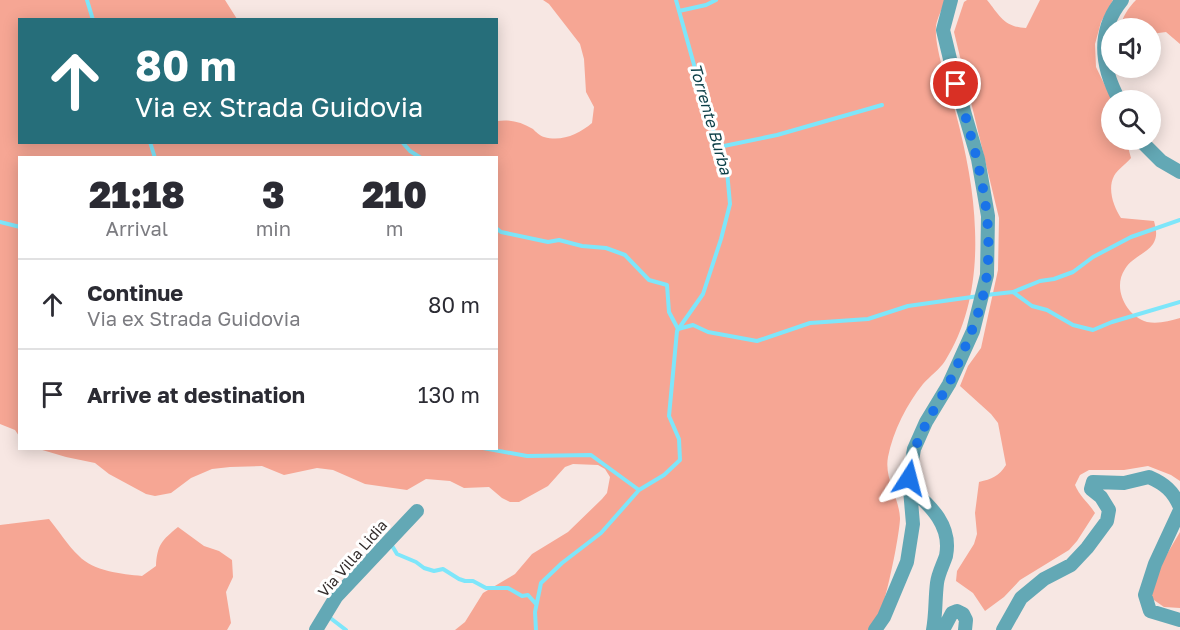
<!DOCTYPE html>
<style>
:root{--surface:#fff;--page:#f7f7f7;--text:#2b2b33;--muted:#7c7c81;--line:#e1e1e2}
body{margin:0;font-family:"Golos Text",sans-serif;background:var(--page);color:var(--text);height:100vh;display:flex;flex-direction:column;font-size:22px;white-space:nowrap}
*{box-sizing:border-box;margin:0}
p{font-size:20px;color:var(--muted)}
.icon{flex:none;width:33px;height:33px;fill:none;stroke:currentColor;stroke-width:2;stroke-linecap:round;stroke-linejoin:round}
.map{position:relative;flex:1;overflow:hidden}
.side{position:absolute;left:18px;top:156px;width:480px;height:294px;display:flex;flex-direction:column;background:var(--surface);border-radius:0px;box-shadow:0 3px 15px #0003}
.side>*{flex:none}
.hud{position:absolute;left:18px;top:18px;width:480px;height:126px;border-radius:0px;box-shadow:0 3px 15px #0003;background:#266e7a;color:#fff;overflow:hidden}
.tools{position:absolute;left:1101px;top:18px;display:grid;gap:12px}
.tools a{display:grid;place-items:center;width:60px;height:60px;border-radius:50%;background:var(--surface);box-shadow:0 3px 15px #0003;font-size:30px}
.pin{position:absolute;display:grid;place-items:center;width:51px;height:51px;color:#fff;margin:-26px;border:3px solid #fff;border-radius:50%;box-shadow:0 2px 6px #0007}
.me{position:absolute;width:66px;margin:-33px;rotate:9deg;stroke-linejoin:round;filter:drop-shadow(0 0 4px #0008)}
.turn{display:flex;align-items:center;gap:21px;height:126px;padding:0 18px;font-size:27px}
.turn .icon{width:78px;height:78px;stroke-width:2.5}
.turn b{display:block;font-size:42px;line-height:51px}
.eta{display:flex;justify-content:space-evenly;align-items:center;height:102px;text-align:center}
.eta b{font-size:36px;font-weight:800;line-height:42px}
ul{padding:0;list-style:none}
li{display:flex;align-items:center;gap:18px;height:90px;padding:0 18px;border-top:2px solid var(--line)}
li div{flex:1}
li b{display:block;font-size:22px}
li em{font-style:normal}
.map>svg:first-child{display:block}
</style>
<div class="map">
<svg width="1180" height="630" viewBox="0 0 1180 630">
<rect width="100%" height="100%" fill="#f7e7e3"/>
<path fill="#f6a694" d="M 0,0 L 225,0 L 237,19 L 20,20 L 20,142 L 496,142 L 497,121 C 510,119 521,122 533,129 C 536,132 540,136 544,137 C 562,142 579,134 592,123 L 594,107 L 586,92 L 584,59 L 580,44 L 549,4 L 543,0 L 945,0 C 943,8 937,18 936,26 C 934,50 950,90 956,114 C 966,152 974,192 975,230 C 977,276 969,323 945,361 C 940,369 930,376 923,384 C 907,404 893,431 888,457 C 884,479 899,497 900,518 C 900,534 885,608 877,620 C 875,624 871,627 868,630 L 455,630 L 465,622 L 483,593 L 515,574 L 532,554 L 568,532 L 602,499 L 607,493 L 610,477 L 605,469 L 598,465 L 573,464 L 565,467 L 548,486 L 519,502 L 510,502 L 502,498 L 489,487 L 464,488 L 450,481 L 426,479 L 407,490 L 365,484 L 333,470 L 317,468 L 284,475 L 262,466 L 230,467 L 212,469 L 191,478 L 171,493 L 155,496 L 146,494 L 109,474 L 95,463 L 66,457 L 39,449 L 496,448 L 496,158 L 20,158 L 19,436 L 15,430 L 0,424 Z
M 967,0 L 987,0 C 1000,16 1004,27 1026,28 L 1040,0 L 1113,0 L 1101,22 L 1095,44 L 1096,67 L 1112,100 L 1112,140 L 1123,140 L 1128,147 L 1131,158 C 1126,164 1117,170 1114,176 C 1107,189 1114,208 1121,218 L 1154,221 C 1156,229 1158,236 1153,244 C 1146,254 1131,258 1125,269 C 1112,288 1126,316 1147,322 C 1159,324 1169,321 1180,318 L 1180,481 L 1171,475 L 1148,466 L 1124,470 L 1089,470 L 1080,475 L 1075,485 C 1080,497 1088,502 1095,513 L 1077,541 L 1069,550 L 1020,580 L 1004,597 L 985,611 L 973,593 L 956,581 L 957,571 L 974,544 L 977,534 L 975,513 L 979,482 C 992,479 999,476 1006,465 L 998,423 L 991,414 L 960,386 L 968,366 L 981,348 L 998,270 L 999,218 L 954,32 L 964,2 Z
M 1136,0 L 1180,0 L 1180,44 L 1166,32 L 1151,34 L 1150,28 L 1121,28 C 1121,18 1129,7 1136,0 Z
M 49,519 C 59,531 68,546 79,556 C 93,571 122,574 142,576 L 156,566 C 157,545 162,540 178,527 L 204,546 L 219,551 L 232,560 L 233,577 L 226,592 L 231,623 L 227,630 L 0,630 L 0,525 Z
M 1180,532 L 1180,608 L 1164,607 L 1151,598 L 1161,564 Z"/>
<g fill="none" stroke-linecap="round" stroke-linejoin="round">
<path stroke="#7ee6fa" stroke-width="4" d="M 87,0 L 93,20
M 679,11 L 706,5 L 716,0
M 150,142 L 155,158
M 402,142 L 410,151 L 421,158
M 719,147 L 777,135 L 882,105
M 0,222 L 20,227
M 496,228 L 501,232 L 548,242 L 559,240 L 582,246 L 606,248 L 625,255 L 649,280 L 667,285 L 669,312 L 678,329 L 693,325 L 708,332 L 757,341 L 810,323 L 868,319 L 908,306 L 979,296
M 1013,292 L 1040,281 L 1054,279 L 1073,272 L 1093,257 L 1131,237 L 1180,220
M 986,295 L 1013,292 L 1032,306 L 1047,310 L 1073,325 L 1093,330 L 1112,322 L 1180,302
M 483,448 L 527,456 L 591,455 L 639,490
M 391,544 L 397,554 L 416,562 L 424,568 L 434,571 L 443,569 L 459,579 L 465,581 L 473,581 L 486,588 L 508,588 L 522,596 L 528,595 L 536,604
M 329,617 L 346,630
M 536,630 L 535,612 L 541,583 L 562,563 L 601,533 L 639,490 L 664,475 L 680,460 L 679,439 L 669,416 L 677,331 L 703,294 L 721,239 L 730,204 L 727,171 L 708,115 L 676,0"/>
<path stroke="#63a8b5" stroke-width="14" d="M 1119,100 C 1101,66 1096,32 1122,0
M 1140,140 L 1161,161 L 1180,172
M 911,489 C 931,506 952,526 946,556 C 943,565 938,574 937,583 C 935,599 936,614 933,630
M 1180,510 L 1155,564 L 1145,595 L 1150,611 L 1180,620
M 316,630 L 336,597 L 417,511
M 875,630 L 884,617 L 907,562 L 913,524 L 909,478 L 914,449 L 926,422 L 949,384 L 973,331 L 987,275 L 988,216 L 978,159 L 956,84 L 943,30 L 951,0
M 943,630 L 952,613 L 957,611 L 963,614 L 966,620 L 965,630
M 1003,630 L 1021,598 L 1044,579 L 1071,565 L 1087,548 L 1107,521 L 1109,510 L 1101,497 L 1091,489 L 1093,482 L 1124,483 L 1149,477 C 1165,484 1173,491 1180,507"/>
</g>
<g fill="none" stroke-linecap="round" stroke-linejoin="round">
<path stroke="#1a73e8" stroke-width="10" stroke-dasharray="0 18" d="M 909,478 C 912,437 937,409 954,373 C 967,343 984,306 987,273 C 994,208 974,146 956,84"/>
</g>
<g text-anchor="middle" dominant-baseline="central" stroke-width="6" stroke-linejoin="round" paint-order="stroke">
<g font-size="15" fill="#332c2b" stroke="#fff">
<text transform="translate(352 558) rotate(-49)">Via Villa Lidia</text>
</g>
<g font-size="16" font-style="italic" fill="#0b3e46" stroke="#fff">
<text transform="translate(711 119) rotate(74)">Torrente Burba</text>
</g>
</g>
</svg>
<div class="tools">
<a><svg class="icon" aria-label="sound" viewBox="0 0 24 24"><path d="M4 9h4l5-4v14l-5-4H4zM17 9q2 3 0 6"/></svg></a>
<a><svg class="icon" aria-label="search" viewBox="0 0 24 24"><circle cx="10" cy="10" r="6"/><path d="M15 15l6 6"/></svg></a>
</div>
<div class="pin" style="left:956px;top:84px;background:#d93025"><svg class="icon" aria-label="arrive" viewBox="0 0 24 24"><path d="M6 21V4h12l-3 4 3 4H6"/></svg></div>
<svg class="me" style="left:909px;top:478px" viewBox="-20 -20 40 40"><path d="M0-17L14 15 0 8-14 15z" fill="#1a73e8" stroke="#fff" stroke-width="4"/></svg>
<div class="hud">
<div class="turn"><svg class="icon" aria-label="ahead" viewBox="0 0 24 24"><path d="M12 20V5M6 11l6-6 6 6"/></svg><div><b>80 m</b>Via ex Strada Guidovia</div></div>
</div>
<section class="side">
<div class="eta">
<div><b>21:18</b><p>Arrival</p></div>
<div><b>3</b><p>min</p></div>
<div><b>210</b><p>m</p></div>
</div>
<ul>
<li><svg class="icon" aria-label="ahead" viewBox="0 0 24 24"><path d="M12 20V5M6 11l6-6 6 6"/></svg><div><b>Continue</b><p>Via ex Strada Guidovia</p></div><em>80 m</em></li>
<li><svg class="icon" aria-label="arrive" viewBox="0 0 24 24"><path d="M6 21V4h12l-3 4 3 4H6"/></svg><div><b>Arrive at destination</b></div><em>130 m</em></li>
</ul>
</section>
</div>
